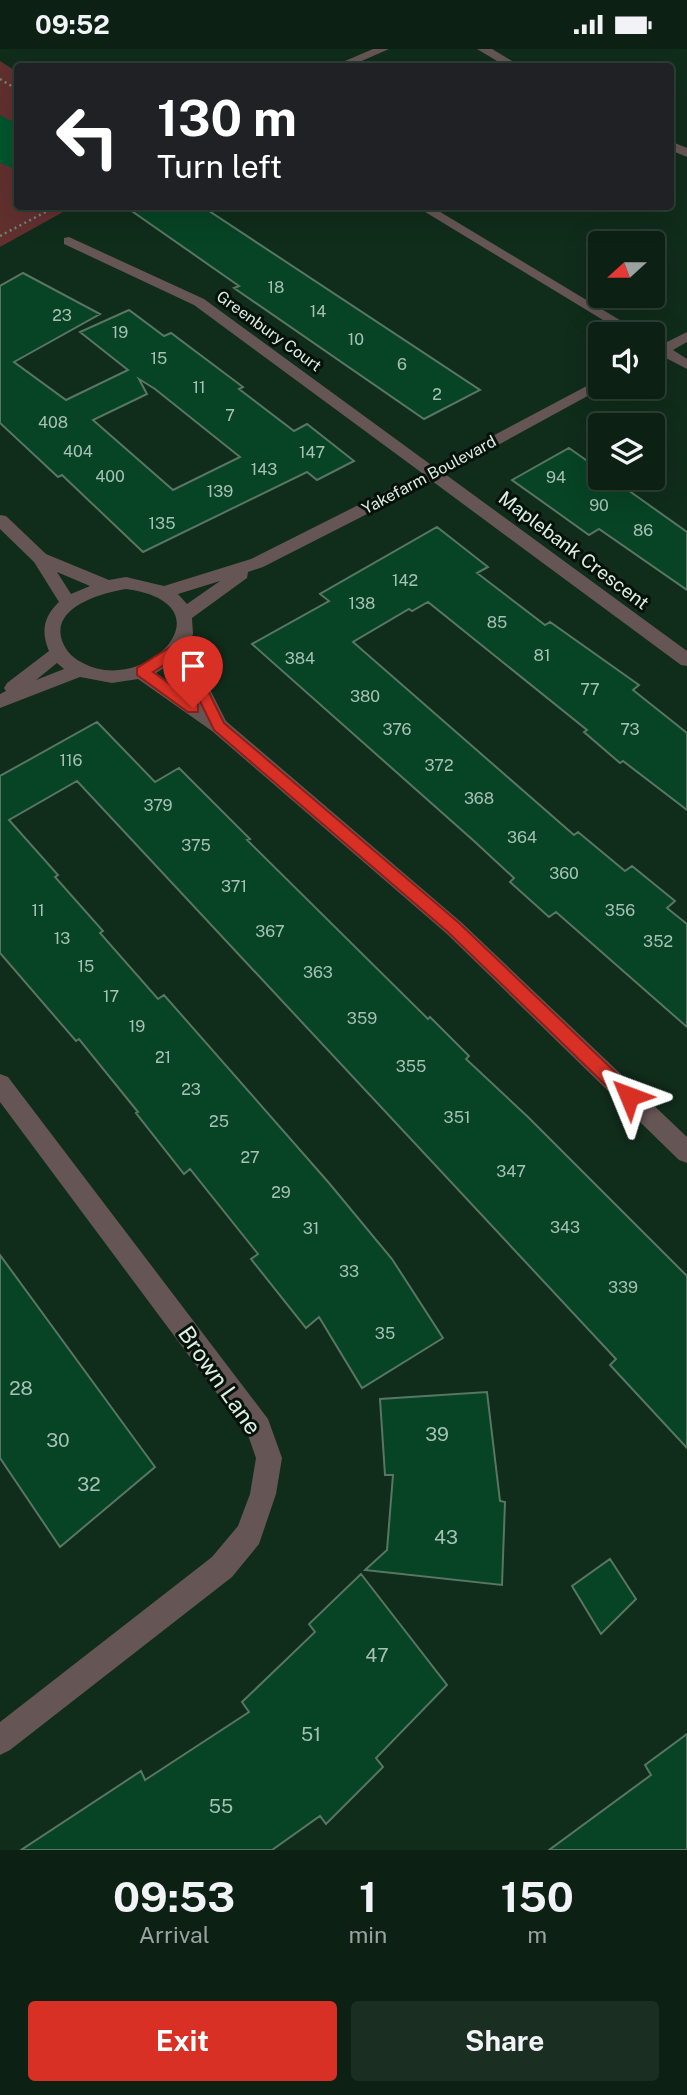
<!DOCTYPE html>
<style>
:root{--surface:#0c2114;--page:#1a2e22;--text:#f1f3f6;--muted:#9aa3a0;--line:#2c3e34;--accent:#d93025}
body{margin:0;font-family:"Public Sans",sans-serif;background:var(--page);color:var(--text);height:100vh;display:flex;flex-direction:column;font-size:26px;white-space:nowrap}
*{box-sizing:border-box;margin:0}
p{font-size:23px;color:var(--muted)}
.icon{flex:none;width:38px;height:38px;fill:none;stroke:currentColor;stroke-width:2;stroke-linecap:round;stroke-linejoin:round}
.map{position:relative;height:1801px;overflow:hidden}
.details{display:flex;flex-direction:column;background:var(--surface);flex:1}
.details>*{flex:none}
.hud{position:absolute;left:14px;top:14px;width:660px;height:147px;border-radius:7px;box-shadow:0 7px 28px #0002,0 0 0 2px var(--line);background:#202124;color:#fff;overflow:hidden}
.needle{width:46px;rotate:249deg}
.tools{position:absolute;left:588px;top:182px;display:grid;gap:14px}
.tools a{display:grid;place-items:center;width:77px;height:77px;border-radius:7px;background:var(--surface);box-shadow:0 7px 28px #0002,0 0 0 2px var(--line);font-size:35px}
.pin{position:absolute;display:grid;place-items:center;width:60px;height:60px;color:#fff;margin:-72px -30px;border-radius:50% 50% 50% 0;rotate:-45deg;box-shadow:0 0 7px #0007}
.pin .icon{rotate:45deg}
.me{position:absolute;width:77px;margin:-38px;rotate:314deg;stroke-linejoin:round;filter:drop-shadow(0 0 5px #0008)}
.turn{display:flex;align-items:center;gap:24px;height:147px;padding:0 28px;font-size:32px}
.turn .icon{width:91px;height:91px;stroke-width:2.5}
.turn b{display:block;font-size:49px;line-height:60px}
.eta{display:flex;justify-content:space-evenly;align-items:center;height:119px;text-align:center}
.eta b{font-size:42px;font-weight:700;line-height:49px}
.cta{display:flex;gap:14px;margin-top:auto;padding:14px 28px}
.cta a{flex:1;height:80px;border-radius:7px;background:var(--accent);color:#fff;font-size:28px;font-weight:700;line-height:80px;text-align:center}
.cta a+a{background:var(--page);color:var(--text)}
.status{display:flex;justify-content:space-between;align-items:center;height:49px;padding:0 35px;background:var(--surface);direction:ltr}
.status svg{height:19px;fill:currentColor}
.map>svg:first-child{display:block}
</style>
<div class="status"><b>09:52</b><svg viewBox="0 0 49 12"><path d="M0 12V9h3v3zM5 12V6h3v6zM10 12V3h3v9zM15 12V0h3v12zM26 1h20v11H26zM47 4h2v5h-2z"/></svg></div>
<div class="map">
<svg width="687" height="1801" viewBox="0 0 687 1801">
<rect width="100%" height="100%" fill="#102c1b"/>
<path fill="#61302f" d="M 0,12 L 17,23 L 18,158 L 72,158 L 0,198 Z"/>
<path fill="#00552d" d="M 0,66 L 17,75 L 17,121 L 0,114 Z"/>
<path fill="#074325" stroke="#587662" stroke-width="2" fill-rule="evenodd" d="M 126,158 L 203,158 L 480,341 L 424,370 L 234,239 L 239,237 Z
M 23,224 L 100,265 L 14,313 L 66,351 L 128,321 L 80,283 L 129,261 L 164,287 L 171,284 L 243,338 L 239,340 L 294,382 L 307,375 L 354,412 L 317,431 L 307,423 L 143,503 L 62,426 L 58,428 L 0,374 L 0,237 ZM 139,330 L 155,340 L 240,408 L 173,441 L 93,371 L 147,345 Z
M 569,399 L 600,421 L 600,429 L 611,429 L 687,483 L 687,541 L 599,480 L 589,486 L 512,431 Z
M 437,478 L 488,518 L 477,524 L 545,576 L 550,573 L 639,636 L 633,641 L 687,684 L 687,761 L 623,712 L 620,714 L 584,683 L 587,681 L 428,553 L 412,562 L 409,560 L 353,593 L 574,786 L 578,783 L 625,822 L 632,817 L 675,852 L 667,859 L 687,875 L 687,978 L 556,863 L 549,868 L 510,833 L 514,829 L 474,792 L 252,595 L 329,552 L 320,545 Z
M 97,673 L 155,733 L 179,719 L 250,790 L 247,791 L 428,970 L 430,968 L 469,1007 L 466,1010 L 528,1068 L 687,1227 L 687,1399 L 610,1316 L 616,1310 L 77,732 L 9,771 L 58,826 L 55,828 L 103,882 L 100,884 L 158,950 L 164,946 L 329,1134 L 392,1210 L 443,1289 L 362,1339 L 319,1268 L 306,1279 L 251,1210 L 258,1205 L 190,1120 L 184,1125 L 136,1064 L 138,1063 L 79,990 L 76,992 L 0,904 L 0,727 Z
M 0,1206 L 155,1418 L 60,1498 L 0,1409 Z
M 487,1343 L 500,1452 L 505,1453 L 502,1536 L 365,1521 L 387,1501 L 393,1426 L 385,1426 L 380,1350 Z
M 610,1510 L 636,1550 L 601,1585 L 572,1537 Z
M 361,1525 L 447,1636 L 376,1709 L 383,1718 L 326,1775 L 320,1767 L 272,1801 L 21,1801 L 141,1722 L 145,1731 L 249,1663 L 242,1653 L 315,1583 L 309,1575 Z
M 687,1685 L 687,1801 L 549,1801 L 651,1726 L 645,1716 Z"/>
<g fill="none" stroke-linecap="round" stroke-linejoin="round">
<path stroke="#6e8576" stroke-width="2.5" stroke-dasharray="2 3.5" stroke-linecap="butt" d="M 0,30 L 18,41
M 0,187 L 55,158"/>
<path fill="#655554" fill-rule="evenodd" d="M 373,0 L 389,0 L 348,18 L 331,18 Z
M 477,0 L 492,0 L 522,18 L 507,18 Z
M 670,92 L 687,99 L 687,108 L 670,101 Z
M 417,158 L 432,158 L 643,285 L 626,285 Z
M 69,188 L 204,250 L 434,418 L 600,330 L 600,338 L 604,338 L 445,425 L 687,602 L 687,617 L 681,616 L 432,432 L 263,518 L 248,523 L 247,529 L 192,569 L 193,585 L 188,597 L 226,672 L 461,873 L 687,1088 L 687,1114 L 679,1111 L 447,885 L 212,682 L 138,630 L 112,634 L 80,628 L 0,659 L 0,645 L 6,642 L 4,639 L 7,634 L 49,602 C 41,583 43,568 59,553 L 34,513 L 0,480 L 0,466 L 6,467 L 46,505 L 109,531 L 126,528 L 164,537 L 251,510 L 422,424 L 194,256 L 64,195 L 64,189 ZM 57,523 L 90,537 L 71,545 ZM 220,532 L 187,555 L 178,545 ZM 126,540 C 235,555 144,650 81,613 C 73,609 67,603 63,594 C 48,559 101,544 126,540 ZM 177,611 L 198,653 L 156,624 ZM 57,614 L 64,620 L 36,631 Z
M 687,283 L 687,293 L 673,301 L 687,310 L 687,320 L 662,307 L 653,310 L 653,291 L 663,295 Z
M 0,1025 L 8,1028 L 268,1370 L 282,1409 L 276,1445 L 259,1495 L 232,1528 L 10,1701 L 0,1706 L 0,1673 L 212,1508 L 238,1477 L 250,1445 L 256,1409 L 248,1386 L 0,1053 Z"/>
</g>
<path fill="#d93025" stroke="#8d1f18" stroke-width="2" d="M 180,592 L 186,597 L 224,674 L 459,874 L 635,1042 L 637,1047 L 635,1053 L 629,1055 L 623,1053 L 448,883 L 214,681 L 178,607 L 153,623 L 198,655 L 198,663 L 188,663 L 137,626 L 137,619 Z"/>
<g text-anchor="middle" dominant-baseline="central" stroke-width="6" stroke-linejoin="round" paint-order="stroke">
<g font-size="16" fill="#a7c2b2">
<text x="276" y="238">18</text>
<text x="318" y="262">14</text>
<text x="62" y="266">23</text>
<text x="120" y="283">19</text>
<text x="356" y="290">10</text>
<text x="159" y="309">15</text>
<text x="402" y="315">6</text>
<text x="199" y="338">11</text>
<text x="437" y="345">2</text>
<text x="230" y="366">7</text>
<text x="53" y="373">408</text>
<text x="78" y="402">404</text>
<text x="312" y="403">147</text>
<text x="264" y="420">143</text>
<text x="110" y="427">400</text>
<text x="556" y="428">94</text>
<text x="220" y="442">139</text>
<text x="599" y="456">90</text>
<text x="162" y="474">135</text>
<text x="643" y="481">86</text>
<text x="405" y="531">142</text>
<text x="362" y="554">138</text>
<text x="497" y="573">85</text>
<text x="542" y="606">81</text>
<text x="300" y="609">384</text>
<text x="590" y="640">77</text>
<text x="365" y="647">380</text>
<text x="397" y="680">376</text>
<text x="630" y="680">73</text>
<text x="71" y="711">116</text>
<text x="439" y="716">372</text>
<text x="479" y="749">368</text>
<text x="158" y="756">379</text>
<text x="522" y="788">364</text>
<text x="196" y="796">375</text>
<text x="564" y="824">360</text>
<text x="234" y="837">371</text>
<text x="38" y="861">11</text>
<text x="620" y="861">356</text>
<text x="270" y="882">367</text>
<text x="62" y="889">13</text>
<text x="658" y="892">352</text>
<text x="86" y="917">15</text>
<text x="318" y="923">363</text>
<text x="111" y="947">17</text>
<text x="362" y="969">359</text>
<text x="137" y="977">19</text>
<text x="163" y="1008">21</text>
<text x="411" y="1017">355</text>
<text x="191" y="1040">23</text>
<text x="457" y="1068">351</text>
<text x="219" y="1072">25</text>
<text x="250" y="1108">27</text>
<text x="511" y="1122">347</text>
<text x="281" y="1143">29</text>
<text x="565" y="1178">343</text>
<text x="311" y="1179">31</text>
<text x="349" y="1222">33</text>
<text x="623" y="1238">339</text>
<text x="385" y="1284">35</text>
</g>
<g font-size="16" fill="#dcede1" stroke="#06110a">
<text transform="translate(269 282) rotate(36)">Greenbury Court</text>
<text transform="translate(429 426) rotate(-28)">Yakefarm Boulevard</text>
</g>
<g font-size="19" fill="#dcede1" stroke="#06110a">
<text transform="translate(574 501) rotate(37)">Maplebank Crescent</text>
</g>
<g font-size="19" fill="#a7c2b2">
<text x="21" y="1339">28</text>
<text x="437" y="1385">39</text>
<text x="58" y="1391">30</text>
<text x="89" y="1435">32</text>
<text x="446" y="1488">43</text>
<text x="377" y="1606">47</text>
<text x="311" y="1685">51</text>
<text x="221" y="1757">55</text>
</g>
<g font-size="23" fill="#dcede1" stroke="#06110a">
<text transform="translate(220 1331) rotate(55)">Brown Lane</text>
</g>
</g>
</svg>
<div class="tools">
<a><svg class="needle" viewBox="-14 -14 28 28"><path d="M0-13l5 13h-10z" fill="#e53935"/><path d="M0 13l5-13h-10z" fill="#9aa3a0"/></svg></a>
<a><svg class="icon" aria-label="sound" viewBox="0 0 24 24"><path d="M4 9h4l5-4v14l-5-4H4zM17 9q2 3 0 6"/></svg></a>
<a><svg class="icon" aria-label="layers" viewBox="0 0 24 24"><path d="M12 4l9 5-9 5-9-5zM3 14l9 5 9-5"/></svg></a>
</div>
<div class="pin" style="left:193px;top:659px;background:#d93025"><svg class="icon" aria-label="arrive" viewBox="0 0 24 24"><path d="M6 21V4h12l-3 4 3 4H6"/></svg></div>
<svg class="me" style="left:629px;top:1047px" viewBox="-20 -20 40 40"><path d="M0-17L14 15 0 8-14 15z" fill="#d93025" stroke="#fff" stroke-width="4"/></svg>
<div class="hud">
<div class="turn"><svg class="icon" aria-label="left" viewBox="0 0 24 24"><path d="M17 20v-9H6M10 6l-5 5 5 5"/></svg><div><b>130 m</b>Turn left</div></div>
</div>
</div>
<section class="details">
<div class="eta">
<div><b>09:53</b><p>Arrival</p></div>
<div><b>1</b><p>min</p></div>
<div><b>150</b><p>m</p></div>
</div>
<div class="cta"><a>Exit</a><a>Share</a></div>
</section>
